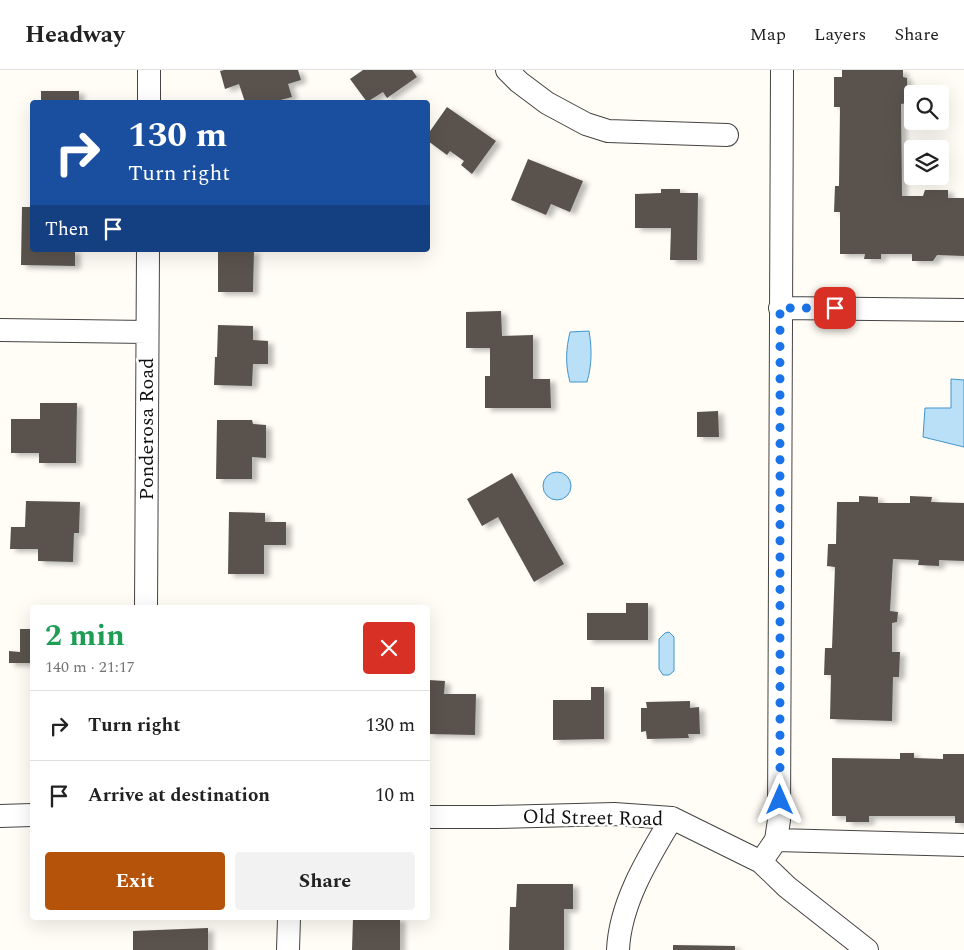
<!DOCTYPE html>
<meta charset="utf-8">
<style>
:root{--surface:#fff;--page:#f2f2f2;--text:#222;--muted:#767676;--line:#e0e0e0;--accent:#b45309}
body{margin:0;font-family:Spectral,serif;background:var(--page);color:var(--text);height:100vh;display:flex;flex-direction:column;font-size:19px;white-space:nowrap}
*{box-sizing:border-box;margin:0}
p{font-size:16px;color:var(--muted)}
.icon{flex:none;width:28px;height:28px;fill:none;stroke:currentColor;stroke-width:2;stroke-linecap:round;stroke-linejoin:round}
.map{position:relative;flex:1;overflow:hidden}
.sheet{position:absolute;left:30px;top:535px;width:400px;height:315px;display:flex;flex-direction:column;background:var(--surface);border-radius:5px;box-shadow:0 5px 20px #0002}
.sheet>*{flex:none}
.guide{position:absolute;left:30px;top:30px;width:400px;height:152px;border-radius:5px;box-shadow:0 5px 20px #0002;background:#1a4fa0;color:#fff;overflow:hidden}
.tools{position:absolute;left:904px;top:15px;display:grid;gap:10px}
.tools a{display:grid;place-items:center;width:45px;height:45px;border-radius:5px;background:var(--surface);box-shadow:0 5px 20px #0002;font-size:25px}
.pin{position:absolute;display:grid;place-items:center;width:42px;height:42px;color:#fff;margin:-21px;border-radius:10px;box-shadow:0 2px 8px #0006}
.me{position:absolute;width:55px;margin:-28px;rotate:0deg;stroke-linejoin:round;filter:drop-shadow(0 0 4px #0008)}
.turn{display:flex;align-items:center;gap:18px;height:105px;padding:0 15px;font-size:22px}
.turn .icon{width:65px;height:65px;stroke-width:2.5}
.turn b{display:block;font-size:35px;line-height:42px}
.then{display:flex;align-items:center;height:48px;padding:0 15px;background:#0003;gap:10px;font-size:19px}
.round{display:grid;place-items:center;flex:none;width:52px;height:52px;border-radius:5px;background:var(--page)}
.headline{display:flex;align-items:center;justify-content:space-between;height:85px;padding:0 15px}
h1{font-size:30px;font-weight:700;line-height:38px;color:#1e9e55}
.button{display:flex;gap:10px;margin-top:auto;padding:10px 15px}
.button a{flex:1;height:58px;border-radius:5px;background:var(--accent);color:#fff;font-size:20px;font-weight:700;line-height:58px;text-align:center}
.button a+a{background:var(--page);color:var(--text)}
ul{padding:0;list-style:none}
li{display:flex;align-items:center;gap:15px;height:70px;padding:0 15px;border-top:1px solid var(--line)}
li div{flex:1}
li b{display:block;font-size:19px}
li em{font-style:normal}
header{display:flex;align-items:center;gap:30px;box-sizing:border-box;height:70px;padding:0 25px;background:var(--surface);border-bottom:1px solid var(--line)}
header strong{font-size:24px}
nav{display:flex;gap:28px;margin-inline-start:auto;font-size:18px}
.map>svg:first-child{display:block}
</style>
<header>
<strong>Headway</strong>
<nav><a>Map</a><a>Layers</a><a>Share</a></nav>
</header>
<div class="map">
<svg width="964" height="880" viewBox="0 0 964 880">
<defs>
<filter id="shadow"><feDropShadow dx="5.5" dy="3" stdDeviation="2.5" flood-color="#0004"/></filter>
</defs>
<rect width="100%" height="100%" fill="#fffdf5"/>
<path fill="#b9e0f7" stroke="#3f96cf" d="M 589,261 C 592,279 592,294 587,312 L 570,312 C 565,294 566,279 570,262 Z
M 951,309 L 964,310 L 964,377 L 923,367 L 925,338 L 951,338 Z
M543 416a14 14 0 1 1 28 0a14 14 0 1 1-28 0Z
M 669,562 L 674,567 L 674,601 L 669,605 L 663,605 L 659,599 L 659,569 L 665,563 Z"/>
<path fill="#5a524d" filter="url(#shadow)" d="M 224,0 L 298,0 L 301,10 L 288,14 L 292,27 L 273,32 L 245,32 L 239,14 L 225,19 L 220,1 Z
M 363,0 L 412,0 L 417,7 L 387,28 L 383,22 L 367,32 L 350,9 Z
M 842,0 L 903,0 L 903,7 L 907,8 L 908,33 L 901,34 L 902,126 L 923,126 L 925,120 L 948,120 L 948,128 L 964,128 L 964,186 L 937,185 L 933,191 L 912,191 L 912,184 L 881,184 L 881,189 L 864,189 L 865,184 L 840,184 L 840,142 L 834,142 L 835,116 L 839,116 L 840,37 L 834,37 L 834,7 L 842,7 Z
M 41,21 L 79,21 L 79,32 L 41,32 Z
M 447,37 L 496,71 L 472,104 L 461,95 L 464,91 L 450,81 L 447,85 L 428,71 L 428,64 Z
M 528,89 L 583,111 L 570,142 L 551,134 L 546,145 L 511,130 Z
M 661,119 L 680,119 L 680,123 L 698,123 L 697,190 L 670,190 L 671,158 L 635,158 L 635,124 L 661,123 Z
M 22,137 L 32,137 L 32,180 L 75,180 L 75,196 L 21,195 Z
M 218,180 L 254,180 L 253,222 L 218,222 Z
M 501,241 L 502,266 L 533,265 L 533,309 L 550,309 L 551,338 L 485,338 L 485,306 L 490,306 L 490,278 L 466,278 L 466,242 Z
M 218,255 L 253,256 L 253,270 L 268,271 L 268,294 L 253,294 L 252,316 L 214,315 L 215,287 L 217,287 Z
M 40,333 L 77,333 L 76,393 L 39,393 L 39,383 L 11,383 L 11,349 L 40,349 Z
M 718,341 L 719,367 L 697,367 L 697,342 Z
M 217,350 L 252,350 L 253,354 L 266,355 L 266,388 L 252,387 L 252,409 L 216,409 Z
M 512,403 L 564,494 L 534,512 L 498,447 L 482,456 L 467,429 Z
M 859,426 L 878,427 L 878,433 L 910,433 L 910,426 L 932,427 L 931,432 L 964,433 L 964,491 L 939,490 L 939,496 L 918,495 L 919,490 L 893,489 L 890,541 L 898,542 L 897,552 L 892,553 L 892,582 L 900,582 L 899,607 L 893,607 L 892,651 L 830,649 L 831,605 L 824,605 L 825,578 L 832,578 L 835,497 L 827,496 L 828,474 L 836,474 L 837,432 L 859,432 Z
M 26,431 L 80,432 L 79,463 L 74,463 L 73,492 L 38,491 L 38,479 L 10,479 L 11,457 L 25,457 Z
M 229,442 L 265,443 L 265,452 L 286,452 L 286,475 L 264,475 L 264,504 L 228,504 Z
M 626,533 L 648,533 L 648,570 L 587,570 L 587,543 L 626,543 Z
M 20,559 L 32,559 L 32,593 L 9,593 L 9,581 L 20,582 Z
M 428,610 L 445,611 L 444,624 L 476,624 L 475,665 L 428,664 Z
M 591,617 L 604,617 L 604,669 L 553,670 L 553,630 L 591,630 Z
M 690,631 L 690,638 L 699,637 L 700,664 L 688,664 L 689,668 L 647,669 L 646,661 L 641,662 L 641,638 L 647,638 L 646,632 Z
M 900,683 L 914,683 L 914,688 L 943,689 L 943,684 L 964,684 L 964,753 L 955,753 L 955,746 L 869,746 L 869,752 L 846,752 L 846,746 L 832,746 L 832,688 L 900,689 Z
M 517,814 L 573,814 L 573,839 L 564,839 L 564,880 L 509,880 L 510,837 L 516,837 Z
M 353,848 L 400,848 L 400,880 L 352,880 Z
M 208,858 L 208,880 L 133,880 L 133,861 Z
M 673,875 L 735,876 L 735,880 L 673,880 Z"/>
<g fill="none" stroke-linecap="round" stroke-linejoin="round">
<g stroke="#444" stroke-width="24">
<path id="minor" d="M 507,0 L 519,12 L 547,33 L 586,54 L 608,61 L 727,65
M 149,32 L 149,0
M 780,238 L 964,240
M 0,260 L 147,262
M 146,538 L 148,180
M 0,746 L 32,745
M 428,747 L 495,747 L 614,744 L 672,748 L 761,792 L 787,817 L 867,880
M 776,770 L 964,775
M 761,792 L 776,770 L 779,750 L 782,0
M 288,880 L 289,848
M 618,880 C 620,833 648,788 672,748"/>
</g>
<use href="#minor" stroke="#fff" stroke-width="22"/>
</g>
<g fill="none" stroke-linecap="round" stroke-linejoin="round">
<path stroke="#1a73e8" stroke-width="9" stroke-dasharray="0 16.2" d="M 780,730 L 780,238 L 835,238"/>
</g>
<g text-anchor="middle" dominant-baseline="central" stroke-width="5" stroke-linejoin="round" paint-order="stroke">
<g font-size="20" fill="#111" stroke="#fff">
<text transform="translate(147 359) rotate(-90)">Ponderosa Road</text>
<text transform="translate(593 748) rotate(1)">Old Street Road</text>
</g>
</g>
</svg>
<div class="tools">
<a><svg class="icon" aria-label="search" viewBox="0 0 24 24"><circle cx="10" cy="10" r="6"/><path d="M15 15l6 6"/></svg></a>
<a><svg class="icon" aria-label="layers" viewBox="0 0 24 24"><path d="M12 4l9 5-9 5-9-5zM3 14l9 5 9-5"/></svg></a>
</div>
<div class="pin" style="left:835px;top:238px;background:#d93025"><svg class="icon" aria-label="arrive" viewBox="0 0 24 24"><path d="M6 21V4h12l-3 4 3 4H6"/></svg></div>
<svg class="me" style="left:780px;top:730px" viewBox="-20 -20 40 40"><path d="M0-17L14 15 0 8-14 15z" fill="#1a73e8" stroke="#fff" stroke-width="4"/></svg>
<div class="guide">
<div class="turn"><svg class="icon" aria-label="right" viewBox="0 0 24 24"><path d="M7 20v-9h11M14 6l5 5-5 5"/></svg><div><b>130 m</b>Turn right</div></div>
<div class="then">Then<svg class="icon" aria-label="arrive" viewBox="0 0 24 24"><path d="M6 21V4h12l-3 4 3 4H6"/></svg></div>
</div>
<section class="sheet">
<div class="headline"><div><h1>2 min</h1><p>140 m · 21:17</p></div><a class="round" style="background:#d93025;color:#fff"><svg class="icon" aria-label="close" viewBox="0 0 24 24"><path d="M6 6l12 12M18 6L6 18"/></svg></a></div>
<ul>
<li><svg class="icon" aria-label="right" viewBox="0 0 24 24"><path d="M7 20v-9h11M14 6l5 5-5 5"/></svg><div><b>Turn right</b></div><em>130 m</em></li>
<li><svg class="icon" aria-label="arrive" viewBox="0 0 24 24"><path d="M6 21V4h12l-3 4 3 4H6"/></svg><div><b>Arrive at destination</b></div><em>10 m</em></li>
</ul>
<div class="button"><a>Exit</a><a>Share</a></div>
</section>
</div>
